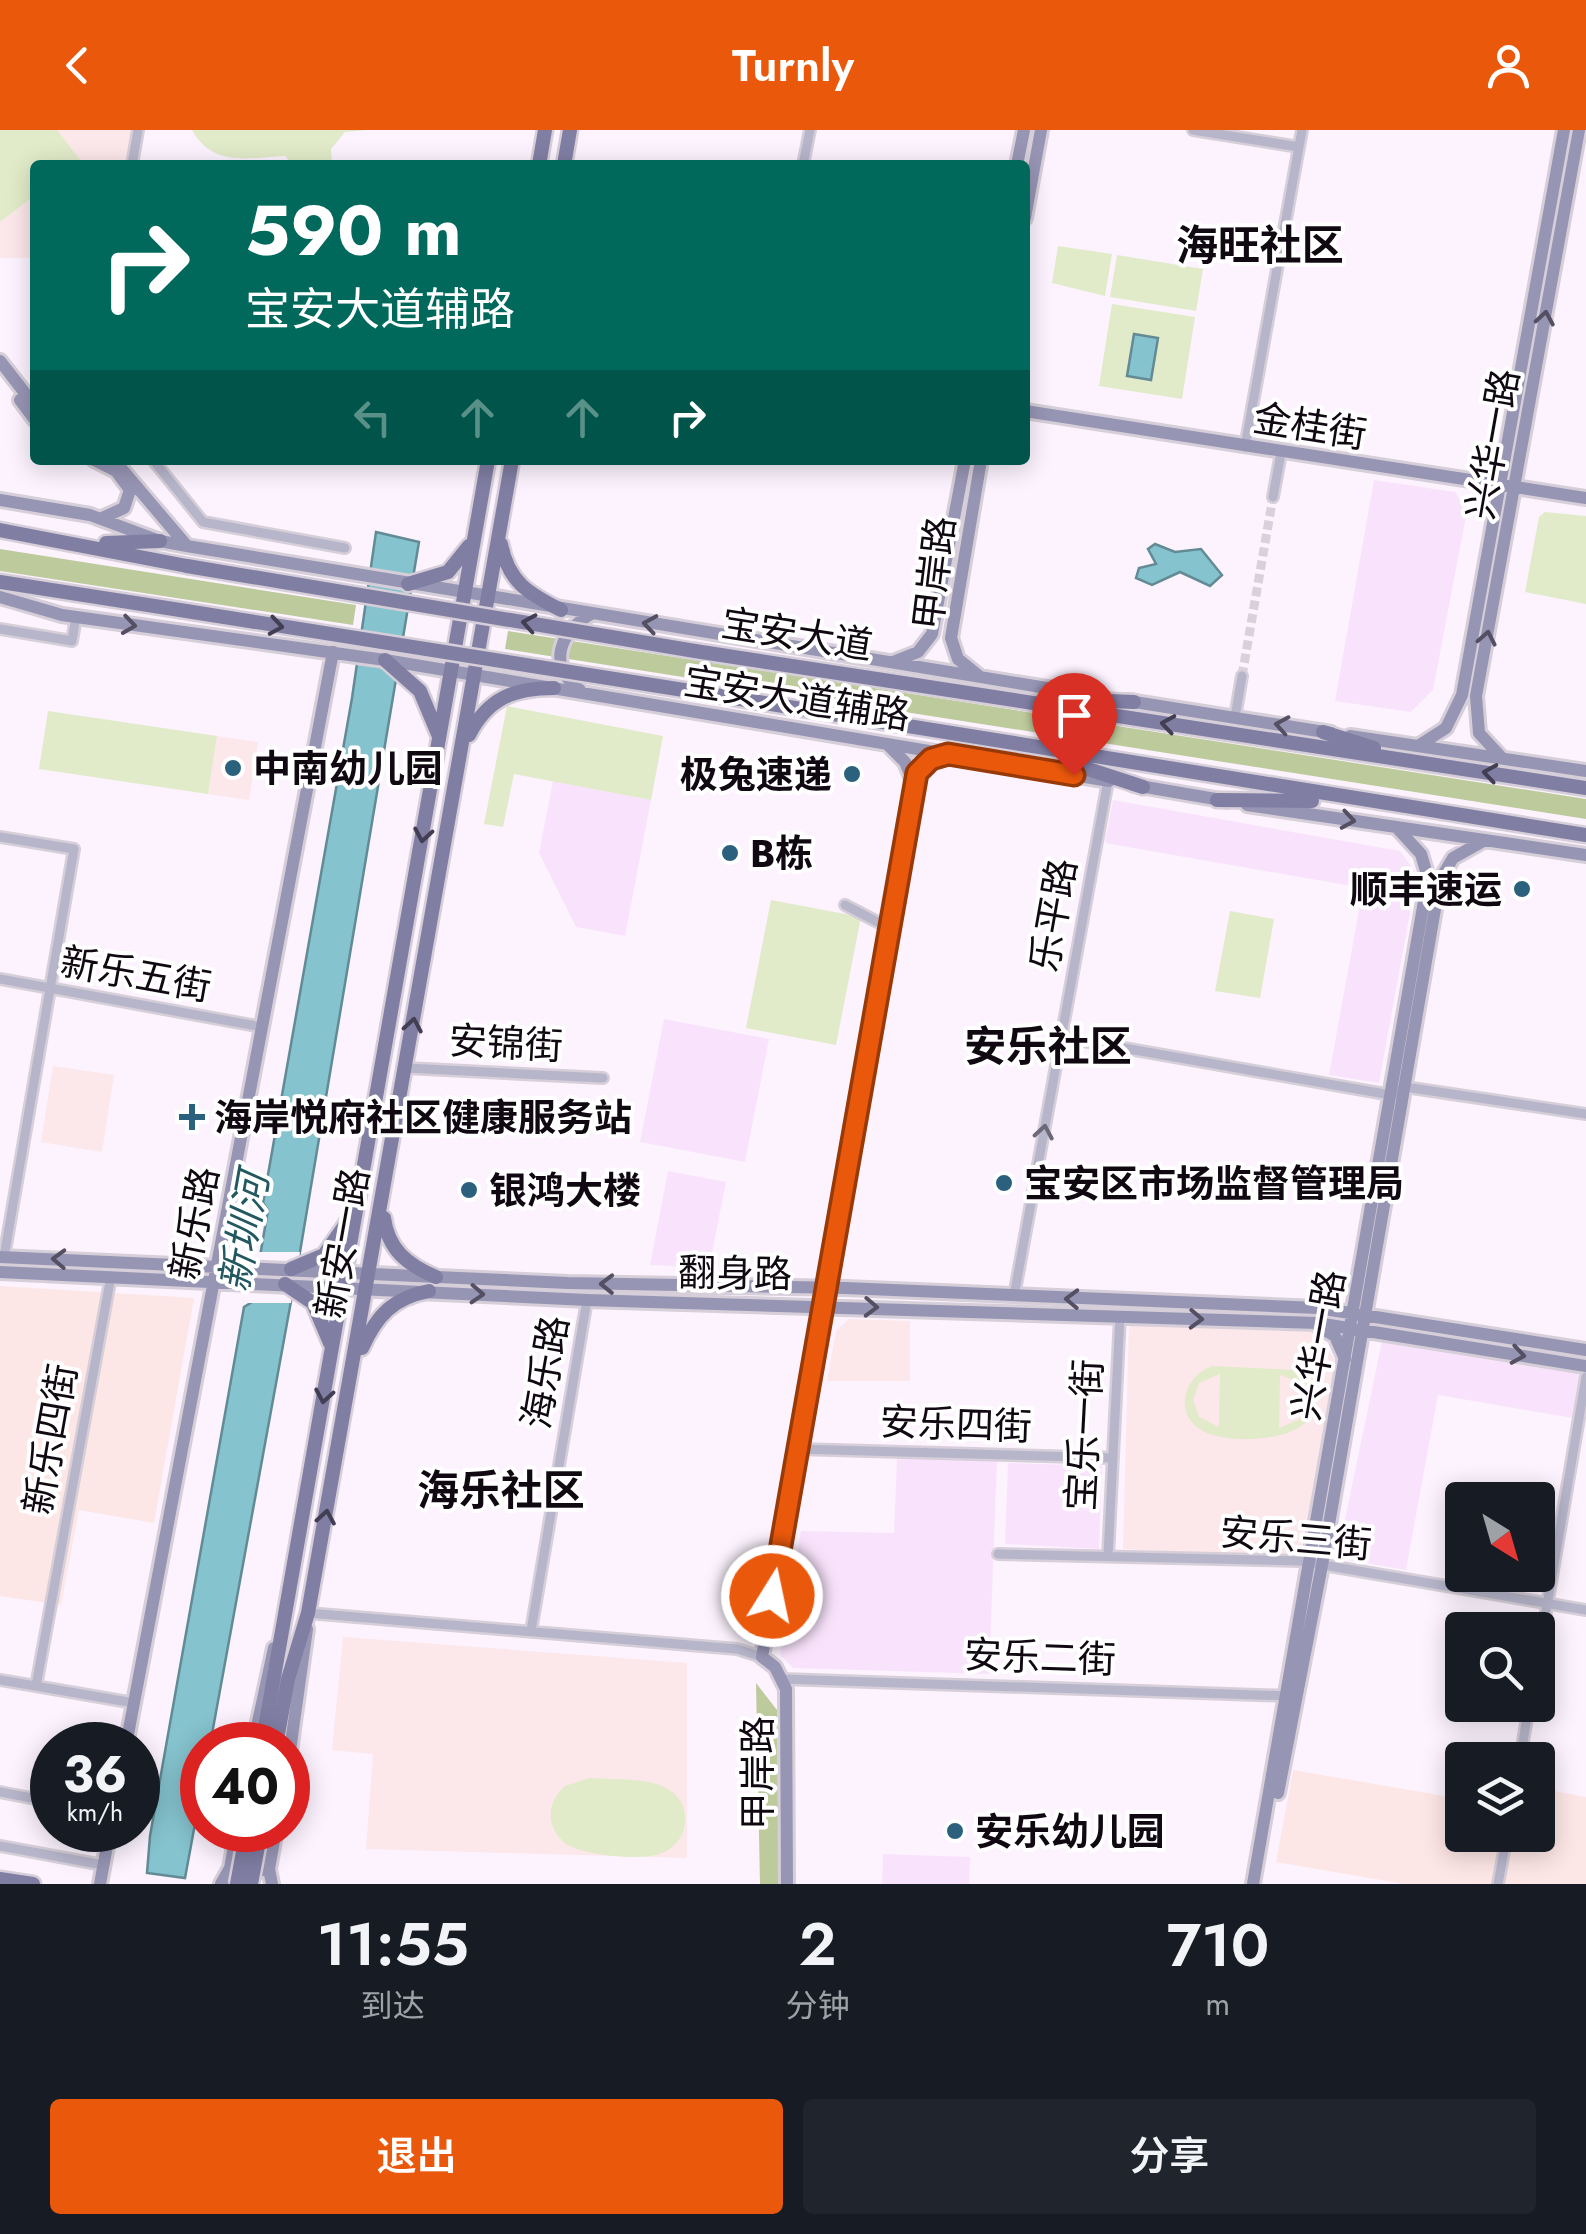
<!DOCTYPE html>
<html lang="zh">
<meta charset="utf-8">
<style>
:root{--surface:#171b24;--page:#20242c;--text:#f1f3f6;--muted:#9ea1a6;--accent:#ea580c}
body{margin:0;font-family:Jost,"Noto Sans SC",sans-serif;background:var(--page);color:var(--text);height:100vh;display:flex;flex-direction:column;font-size:38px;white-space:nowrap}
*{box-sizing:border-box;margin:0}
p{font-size:32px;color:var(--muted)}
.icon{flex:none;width:55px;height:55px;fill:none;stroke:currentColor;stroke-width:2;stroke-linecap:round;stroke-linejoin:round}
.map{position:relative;height:1754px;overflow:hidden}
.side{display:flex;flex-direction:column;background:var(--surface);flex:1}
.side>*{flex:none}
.guide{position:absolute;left:30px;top:30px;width:1000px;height:305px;border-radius:10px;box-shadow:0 5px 25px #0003;background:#00695c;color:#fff;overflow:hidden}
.needle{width:65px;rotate:143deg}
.controls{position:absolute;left:1445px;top:1352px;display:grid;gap:20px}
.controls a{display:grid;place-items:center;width:110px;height:110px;border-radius:10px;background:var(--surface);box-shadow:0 5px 25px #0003;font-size:50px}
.speed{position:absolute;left:30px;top:1592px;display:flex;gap:20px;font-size:50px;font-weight:700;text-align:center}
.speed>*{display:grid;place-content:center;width:130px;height:130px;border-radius:50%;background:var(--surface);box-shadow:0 5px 25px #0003;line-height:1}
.speed small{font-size:25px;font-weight:400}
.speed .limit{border:15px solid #d22;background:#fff;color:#111}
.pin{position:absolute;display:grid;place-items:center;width:85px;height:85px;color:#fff;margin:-102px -42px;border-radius:50% 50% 50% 0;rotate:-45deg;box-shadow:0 0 10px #0007}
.pin .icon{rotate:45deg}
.me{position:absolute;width:110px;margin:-55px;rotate:10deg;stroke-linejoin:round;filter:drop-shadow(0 0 8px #0008)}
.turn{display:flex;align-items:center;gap:35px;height:210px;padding:0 50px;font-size:45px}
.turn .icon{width:130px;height:130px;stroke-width:2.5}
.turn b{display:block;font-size:70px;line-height:85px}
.lanes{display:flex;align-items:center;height:95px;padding:0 50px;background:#0003;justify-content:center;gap:50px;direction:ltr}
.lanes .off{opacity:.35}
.eta{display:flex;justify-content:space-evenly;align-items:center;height:170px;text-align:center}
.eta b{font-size:60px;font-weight:600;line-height:70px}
.action{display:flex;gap:20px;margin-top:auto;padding:20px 50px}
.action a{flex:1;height:115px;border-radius:10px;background:var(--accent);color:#fff;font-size:40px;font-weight:600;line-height:115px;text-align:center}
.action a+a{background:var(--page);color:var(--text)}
header{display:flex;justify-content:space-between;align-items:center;height:130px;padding:0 50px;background:var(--accent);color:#fff;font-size:45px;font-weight:600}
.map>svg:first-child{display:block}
</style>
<header><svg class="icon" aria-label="back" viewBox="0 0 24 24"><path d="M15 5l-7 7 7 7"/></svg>Turnly<svg class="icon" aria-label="person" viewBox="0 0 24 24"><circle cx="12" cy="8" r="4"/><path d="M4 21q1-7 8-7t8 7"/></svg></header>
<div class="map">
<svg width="1586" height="1754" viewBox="0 0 1586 1754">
<rect width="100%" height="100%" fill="#fcf3fe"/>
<path fill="#f9e3fc" d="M 1374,350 L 1455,362 L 1467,381 L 1433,560 L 1411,582 L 1335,571 Z
M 553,651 L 651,670 L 625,806 L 576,797 L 539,723 Z
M 1113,670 L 1400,721 L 1417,744 L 1379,953 L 1329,945 L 1363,758 L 1105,713 Z
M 664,889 L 769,909 L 745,1032 L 640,1012 Z
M 668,1041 L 726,1052 L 709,1138 L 650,1135 Z
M 1382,1211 L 1581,1244 L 1573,1288 L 1438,1265 L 1406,1440 L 1337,1428 Z
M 897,1328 L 997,1331 L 989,1544 L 793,1538 L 780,1525 L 801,1401 L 894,1403 Z
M 1008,1333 L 1102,1336 L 1099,1419 L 1005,1414 Z
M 883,1724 L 970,1727 L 969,1754 L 882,1754 Z"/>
<path fill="#fde7e6" d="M 0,1156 L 194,1168 L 154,1393 L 79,1380 L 61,1475 L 0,1466 Z
M 1293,1640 L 1462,1669 L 1462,1705 L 1538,1705 L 1538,1658 L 1586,1667 L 1586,1754 L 1404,1754 L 1276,1732 Z"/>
<path fill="#fce7ea" d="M 0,0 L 131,0 L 126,35 L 35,35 L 35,128 L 0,128 Z
M 217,606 L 258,612 L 249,670 L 208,664 Z
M 53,936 L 114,945 L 102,1022 L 41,1012 Z
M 849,1189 L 910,1191 L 910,1251 L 827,1251 L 836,1201 Z
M 1129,1195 L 1316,1202 L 1335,1230 L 1301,1428 L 1123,1419 Z
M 343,1507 L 687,1533 L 687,1728 L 366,1719 L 373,1624 L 332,1620 Z"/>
<path fill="#e1ebc9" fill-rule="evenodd" d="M 0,0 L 57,0 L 84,35 L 35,35 L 35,65 L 0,92 Z
M 192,0 L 367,0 L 345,2 L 331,19 L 332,35 L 293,35 L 285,26 C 248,28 212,37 192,0 Z
M 1058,116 L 1112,124 L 1105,166 L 1052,153 Z
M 1117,125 L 1203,139 L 1196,181 L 1110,167 Z
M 1112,174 L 1195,187 L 1182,269 L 1099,256 Z
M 1545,382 L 1586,386 L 1586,474 L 1525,462 L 1539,387 Z
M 507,576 L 663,606 L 651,670 L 514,644 L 503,697 L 484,694 Z
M 48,581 L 217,606 L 208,664 L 39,639 Z
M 771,770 L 861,787 L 836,915 L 746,898 Z
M 1230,781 L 1274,789 L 1260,868 L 1215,861 Z
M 1213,1236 L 1295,1240 C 1309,1249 1318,1262 1314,1279 C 1306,1313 1227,1315 1203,1301 C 1172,1284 1184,1245 1213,1236 ZM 1220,1244 L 1219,1296 L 1219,1297 L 1199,1287 L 1193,1270 L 1199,1253 ZM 1280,1245 L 1297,1251 L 1306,1272 L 1300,1289 L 1279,1298 Z
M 589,1648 C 612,1650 646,1647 666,1658 C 695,1672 690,1715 659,1724 C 637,1731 588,1725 567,1715 C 546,1698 545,1674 565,1656 Z"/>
<path fill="#bdca9b" d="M 0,419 L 356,475 L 353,495 L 0,441 Z
M 508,501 L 1586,669 L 1586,689 L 505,519 Z
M 756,1553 L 777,1580 L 779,1754 L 760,1754 Z"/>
<path fill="#85c3ce" stroke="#628b95" stroke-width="2.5" d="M 1134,204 L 1158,208 L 1151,250 L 1127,246 Z
M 376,402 L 419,412 L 300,1122 L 210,1615 L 202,1615 L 202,1656 L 185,1748 L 147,1743 L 150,1706 L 244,1177 L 252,1172 L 268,1080 L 263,1073 L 352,568 Z
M 1155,414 L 1175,422 L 1201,419 L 1222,445 L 1210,456 L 1180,442 L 1152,455 L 1136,448 L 1139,438 L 1156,434 L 1148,419 Z"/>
<path fill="#fcf3fe" d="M 256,1122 L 300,1122 L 291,1173 L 241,1173 L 247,1169 Z"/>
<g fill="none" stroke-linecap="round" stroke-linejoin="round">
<path stroke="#d9d0da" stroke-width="9" stroke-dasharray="9 4.5" stroke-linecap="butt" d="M 1242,546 L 1273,367"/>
<g stroke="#d6ced8" stroke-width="14">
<path id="street" d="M 1193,0 L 1299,17
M 132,35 L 138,0
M 803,35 L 810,0
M 1245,317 L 1302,0
M 153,330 L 203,392 L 345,418
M 1273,367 L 1281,323
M 0,499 L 72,511 L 76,487
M 1235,587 L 1242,546
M 0,707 L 74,719 L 4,1127
M 845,775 L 889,798
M 0,849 L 262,897
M 1061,907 L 1391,965 L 1405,957 L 1586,984
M 406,938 L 603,948
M 1014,1166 L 1108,651
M 798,1319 L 1113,1328
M 998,1424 L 1300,1431 L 1586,1480
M 1108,1426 L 1120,1186
M 308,1483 L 737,1519 L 762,1527
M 531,1501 L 587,1170
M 1538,1528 L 1586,1247
M 782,1549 L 1289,1566
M 0,1550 L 134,1573
M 36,1556 L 111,1146
M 1520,1630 L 1529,1575
M 0,1662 L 52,1672
M 0,1716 L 103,1735
M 1498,1754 L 1507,1705"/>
</g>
<g stroke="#d6ced8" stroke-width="18">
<path id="secondary" d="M 1017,35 L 1024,0
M 1025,88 L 1041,0
M 0,231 L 35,276
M 20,270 L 35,290
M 1025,281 L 1586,368
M 94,330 L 116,341 L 130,360 L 124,378 L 102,388
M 114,330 L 187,416
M 0,370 L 90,385 L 160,411 L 187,416 L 1089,565
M 0,467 L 62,485 L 385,530 L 1109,651
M 893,532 L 918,522 L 932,504 L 965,330
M 979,546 L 958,529 L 951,508 L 981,330
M 580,560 C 546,536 560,501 591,484
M 1128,571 L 1331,603
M 1350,606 L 1586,641
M 888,615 L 905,632 L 914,654
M 1418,616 L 1446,598 L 1462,565 L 1564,0
M 1502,628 L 1479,603 L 1476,566 L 1579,0
M 1134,655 L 1227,671
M 1247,675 L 1586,725
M 0,1127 L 568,1153 L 845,1158 L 1318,1178 L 1586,1220
M 0,1142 L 587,1170 L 1317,1193 L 1586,1236
M 1318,1196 L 1335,1206 L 1345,1229
M 126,1615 L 333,522
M 253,1615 L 274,1518
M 288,1635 L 307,1499
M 1278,1663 L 1322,1435 L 1440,750 L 1453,728 L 1485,710
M 233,1724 L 236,1735 L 248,1744 L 263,1740 L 271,1728
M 100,1754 L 110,1700
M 221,1754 L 230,1738 L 237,1700
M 272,1754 L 269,1739 L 276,1700
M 787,1754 L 786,1559 L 775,1537 L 762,1527 L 914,654 L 925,635 L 945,624
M 1253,1754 L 1428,748 L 1421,724 L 1398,699"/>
</g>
<g stroke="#d6ced8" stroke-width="19">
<path id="primary" d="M 539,35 L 545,0
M 564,35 L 570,0
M 0,400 L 187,436
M 106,413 L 160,411
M 501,414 C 508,452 529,464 561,480
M 0,452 L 180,480
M 408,454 L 448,442 L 469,416
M 695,521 L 1586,658
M 385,530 L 420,561 L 438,604
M 690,561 L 1586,705
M 1060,569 L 1134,572
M 1323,602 L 1374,618
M 469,605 C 488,568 514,558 554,558
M 1067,632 L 1143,657
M 1217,670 L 1312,671
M 384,1088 C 388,1119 407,1135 436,1147
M 291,1139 L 324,1125 L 350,1088
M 285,1154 L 313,1173 L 330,1213
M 362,1218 C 377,1185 393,1168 429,1161
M 262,1615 L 488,330
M 276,1615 L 288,1549 L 308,1483 L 512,330
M 0,1749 L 33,1754"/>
</g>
<use href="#street" stroke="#b6b5ca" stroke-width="9"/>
<use href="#secondary" stroke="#9795b4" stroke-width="12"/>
<use href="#primary" stroke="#807ea3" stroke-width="14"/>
<g stroke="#d6ced8" stroke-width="19" stroke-linecap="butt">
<path id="primary-bridge" d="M 187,436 L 695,521
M 180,480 L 690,561
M 237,1754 L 247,1700
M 251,1754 L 261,1700"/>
</g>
<use href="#primary-bridge" stroke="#807ea3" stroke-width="14"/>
</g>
<defs><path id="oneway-chevron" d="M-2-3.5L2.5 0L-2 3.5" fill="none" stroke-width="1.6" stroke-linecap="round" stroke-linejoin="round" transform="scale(2.5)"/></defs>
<g stroke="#544f62">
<use href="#oneway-chevron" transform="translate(1545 188) rotate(-80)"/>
<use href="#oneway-chevron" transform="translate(650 494) rotate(-171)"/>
<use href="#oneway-chevron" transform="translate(129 495) rotate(8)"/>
<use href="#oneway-chevron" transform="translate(1487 508) rotate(-79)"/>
<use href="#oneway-chevron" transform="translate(1282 595) rotate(-170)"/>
<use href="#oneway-chevron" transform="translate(1348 690) rotate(9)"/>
<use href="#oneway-chevron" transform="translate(59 1129) rotate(-178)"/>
<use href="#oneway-chevron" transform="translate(607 1154) rotate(-179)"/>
<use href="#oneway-chevron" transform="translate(477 1164) rotate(3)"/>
<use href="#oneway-chevron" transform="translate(1072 1169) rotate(-178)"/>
<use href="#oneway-chevron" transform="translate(871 1177) rotate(2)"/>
<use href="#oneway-chevron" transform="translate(1196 1189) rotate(2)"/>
<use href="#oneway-chevron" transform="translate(1518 1225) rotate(9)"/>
</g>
<g stroke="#423e53">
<use href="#oneway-chevron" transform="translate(529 493) rotate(-170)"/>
<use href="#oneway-chevron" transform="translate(276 496) rotate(9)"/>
<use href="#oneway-chevron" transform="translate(1168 594) rotate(-171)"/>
<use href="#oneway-chevron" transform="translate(1490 643) rotate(-171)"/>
<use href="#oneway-chevron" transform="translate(423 705) rotate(100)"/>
<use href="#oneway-chevron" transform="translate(413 895) rotate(-80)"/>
<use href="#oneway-chevron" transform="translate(324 1266) rotate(100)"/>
<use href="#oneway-chevron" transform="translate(326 1387) rotate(-80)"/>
</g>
<use stroke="#6b6877" href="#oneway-chevron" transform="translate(1044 1002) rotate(-80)"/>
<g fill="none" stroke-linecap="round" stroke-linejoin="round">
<g stroke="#983908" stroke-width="25">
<path id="route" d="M 772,1466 L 917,643 L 931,629 L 948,624 L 1074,645"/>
</g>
<use href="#route" stroke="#ea580c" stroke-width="18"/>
</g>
<g fill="#2c617d" stroke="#fff" stroke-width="4">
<circle cx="233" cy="638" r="10"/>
<circle cx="852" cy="644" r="10"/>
<circle cx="730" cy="723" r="10"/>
<circle cx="1522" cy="759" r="10"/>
<path d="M187 972h10v10h10v10h-10v10h-10v-10h-10v-10h10z"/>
<circle cx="1004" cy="1053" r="10"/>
<circle cx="469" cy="1060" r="10"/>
<circle cx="955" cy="1701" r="10"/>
</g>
<g text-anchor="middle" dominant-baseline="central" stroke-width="8" stroke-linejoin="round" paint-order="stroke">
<g font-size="38" fill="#100911" stroke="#fff">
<text transform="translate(1310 296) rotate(9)">金桂街</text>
<text transform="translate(1492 314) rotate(-80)">兴华一路</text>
<text transform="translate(934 443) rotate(-83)">甲岸路</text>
<text transform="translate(797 504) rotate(9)">宝安大道</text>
<text transform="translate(797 568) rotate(9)">宝安大道辅路</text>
<text transform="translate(1053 785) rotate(-80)">乐平路</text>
<text transform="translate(136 844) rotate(10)">新乐五街</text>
<text transform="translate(506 913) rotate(3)">安锦街</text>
<text transform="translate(194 1093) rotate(-79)">新乐路</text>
<text transform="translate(342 1113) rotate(-80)">新安一路</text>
<text transform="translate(735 1143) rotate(1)">翻身路</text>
<text transform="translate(1318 1215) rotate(-80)">兴华一路</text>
<text transform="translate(545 1242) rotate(-80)">海乐路</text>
<text transform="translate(956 1294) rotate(2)">安乐四街</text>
<text transform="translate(1084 1305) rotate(-87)">宝乐一街</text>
<text transform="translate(50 1309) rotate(-80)">新乐四街</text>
<text transform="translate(1296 1408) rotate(5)">安乐三街</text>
<text transform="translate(1040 1527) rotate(2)">安乐二街</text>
<text transform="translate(757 1643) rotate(-90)">甲岸路</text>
</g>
<g font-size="38" font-weight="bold" fill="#100911" stroke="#fff" text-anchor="start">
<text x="253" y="638">中南幼儿园</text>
<text x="832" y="644" text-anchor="end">极兔速递</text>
<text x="750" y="723">B栋</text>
<text x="1502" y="759" text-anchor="end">顺丰速运</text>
<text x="214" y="987">海岸悦府社区健康服务站</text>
<text x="1024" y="1053">宝安区市场监督管理局</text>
<text x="489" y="1060">银鸿大楼</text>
<text x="975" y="1701">安乐幼儿园</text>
</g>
<g font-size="40" font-style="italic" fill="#235860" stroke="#fff">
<text transform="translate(244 1102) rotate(-80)">新圳河</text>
</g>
<g font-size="42" font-weight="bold" fill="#100911" stroke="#fff">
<text x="1260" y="115">海旺社区</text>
<text x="1048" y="916">安乐社区</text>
<text x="501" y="1360">海乐社区</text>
</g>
</g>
</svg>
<div class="controls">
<a><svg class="needle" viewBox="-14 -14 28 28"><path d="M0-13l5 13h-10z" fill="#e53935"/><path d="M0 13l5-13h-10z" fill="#9ea1a6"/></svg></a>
<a><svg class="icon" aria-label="search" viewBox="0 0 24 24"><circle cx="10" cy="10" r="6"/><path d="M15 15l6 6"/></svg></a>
<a><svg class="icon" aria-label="layers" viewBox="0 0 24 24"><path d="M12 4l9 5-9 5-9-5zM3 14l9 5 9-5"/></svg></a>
</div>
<div class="speed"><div>36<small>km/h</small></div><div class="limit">40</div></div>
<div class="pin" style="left:1074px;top:645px;background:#d93025"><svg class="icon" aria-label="arrive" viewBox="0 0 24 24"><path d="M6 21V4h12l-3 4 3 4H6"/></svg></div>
<svg class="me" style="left:772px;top:1466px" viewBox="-20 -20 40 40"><circle r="17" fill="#ea580c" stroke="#fff" stroke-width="3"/><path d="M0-11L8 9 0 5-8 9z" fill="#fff"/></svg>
<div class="guide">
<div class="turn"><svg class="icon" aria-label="right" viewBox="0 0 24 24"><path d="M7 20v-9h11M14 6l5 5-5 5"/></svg><div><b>590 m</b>宝安大道辅路</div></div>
<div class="lanes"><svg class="icon off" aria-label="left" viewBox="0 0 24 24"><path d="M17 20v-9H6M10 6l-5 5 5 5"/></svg><svg class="icon off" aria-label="ahead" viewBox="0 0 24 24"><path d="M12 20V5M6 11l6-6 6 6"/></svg><svg class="icon off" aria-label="ahead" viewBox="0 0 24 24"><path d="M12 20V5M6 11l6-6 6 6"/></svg><svg class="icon" aria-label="right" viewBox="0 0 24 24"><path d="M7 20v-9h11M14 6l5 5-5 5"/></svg></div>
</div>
</div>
<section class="side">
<div class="eta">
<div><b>11:55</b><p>到达</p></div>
<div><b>2</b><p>分钟</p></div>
<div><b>710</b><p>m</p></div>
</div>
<div class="action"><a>退出</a><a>分享</a></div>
</section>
